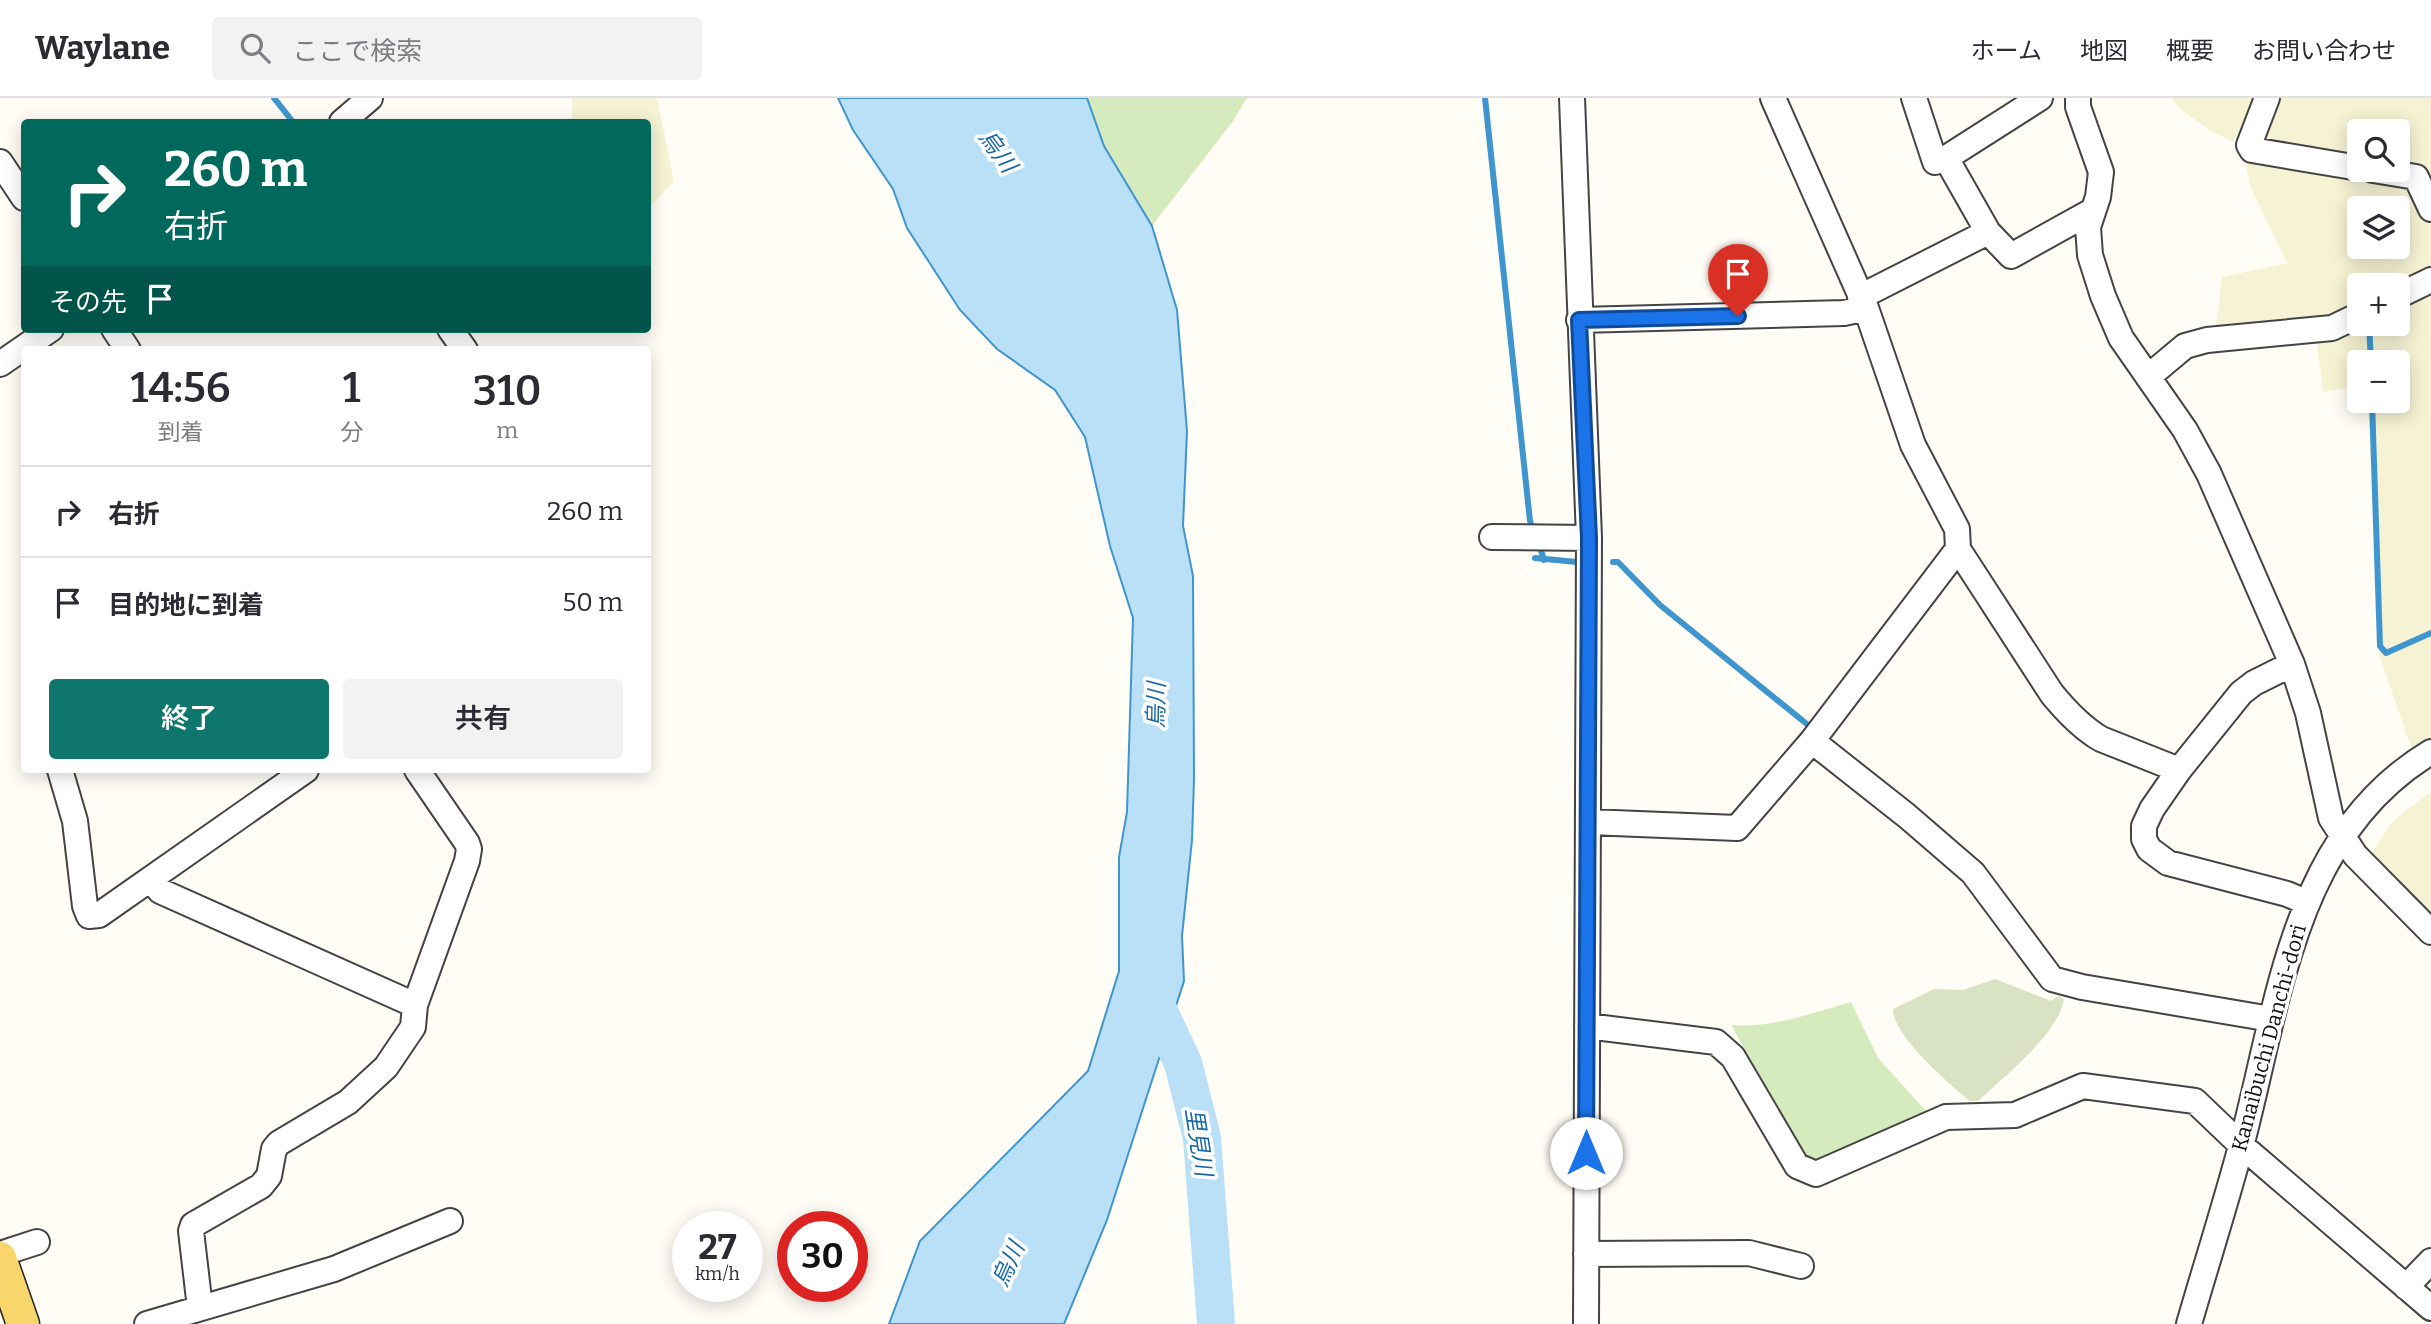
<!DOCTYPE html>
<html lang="ja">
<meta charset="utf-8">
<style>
:root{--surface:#fff;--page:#f2f2f3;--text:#2b2b33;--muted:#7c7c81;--line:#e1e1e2;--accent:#0f766e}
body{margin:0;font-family:Bitter,"Noto Sans JP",serif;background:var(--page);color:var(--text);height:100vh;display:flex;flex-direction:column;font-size:26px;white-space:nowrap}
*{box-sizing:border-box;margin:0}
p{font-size:23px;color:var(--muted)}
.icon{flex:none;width:38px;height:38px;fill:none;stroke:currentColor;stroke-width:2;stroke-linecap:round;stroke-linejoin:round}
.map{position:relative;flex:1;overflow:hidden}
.details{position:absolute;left:21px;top:248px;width:630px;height:427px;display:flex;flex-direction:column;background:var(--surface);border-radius:7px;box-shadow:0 4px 18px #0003}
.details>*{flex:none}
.hud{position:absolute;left:21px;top:21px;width:630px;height:214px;border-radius:7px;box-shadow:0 4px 18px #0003;background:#00695c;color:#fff;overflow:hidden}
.buttons{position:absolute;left:2347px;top:21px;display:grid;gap:14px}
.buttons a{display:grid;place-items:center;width:63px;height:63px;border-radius:7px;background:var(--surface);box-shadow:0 4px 18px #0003;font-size:35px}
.speed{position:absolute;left:672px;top:1113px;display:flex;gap:14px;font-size:35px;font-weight:700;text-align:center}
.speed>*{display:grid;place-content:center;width:91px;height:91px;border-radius:50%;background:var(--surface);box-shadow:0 4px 18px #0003;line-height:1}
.speed small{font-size:18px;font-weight:400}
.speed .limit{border:10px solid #d22;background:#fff;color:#111}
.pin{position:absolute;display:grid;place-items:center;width:60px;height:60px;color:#fff;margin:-72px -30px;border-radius:50% 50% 50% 0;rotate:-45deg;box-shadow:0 0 7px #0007}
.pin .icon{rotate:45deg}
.me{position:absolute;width:77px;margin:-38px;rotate:0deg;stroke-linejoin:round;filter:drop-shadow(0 0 5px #0008)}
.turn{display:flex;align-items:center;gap:24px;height:147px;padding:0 28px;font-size:32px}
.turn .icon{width:91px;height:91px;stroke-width:2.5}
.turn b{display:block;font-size:49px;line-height:60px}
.then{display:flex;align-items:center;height:66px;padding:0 28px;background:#0003;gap:14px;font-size:26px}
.eta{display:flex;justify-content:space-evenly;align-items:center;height:119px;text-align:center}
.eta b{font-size:42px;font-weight:600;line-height:49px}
.action{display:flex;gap:14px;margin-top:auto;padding:14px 28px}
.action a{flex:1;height:80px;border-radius:7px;background:var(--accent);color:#fff;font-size:28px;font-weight:600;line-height:80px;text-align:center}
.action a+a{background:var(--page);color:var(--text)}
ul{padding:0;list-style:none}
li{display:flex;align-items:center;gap:21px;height:91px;padding:0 28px;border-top:2px solid var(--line)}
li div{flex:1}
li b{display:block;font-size:26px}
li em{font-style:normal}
header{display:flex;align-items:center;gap:42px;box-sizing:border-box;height:98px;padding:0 35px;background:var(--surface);border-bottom:2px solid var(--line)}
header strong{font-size:33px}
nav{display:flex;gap:38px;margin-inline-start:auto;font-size:24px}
.search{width:490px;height:63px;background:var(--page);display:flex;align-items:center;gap:18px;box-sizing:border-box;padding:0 24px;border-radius:7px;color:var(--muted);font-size:26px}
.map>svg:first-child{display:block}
</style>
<header>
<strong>Waylane</strong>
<div class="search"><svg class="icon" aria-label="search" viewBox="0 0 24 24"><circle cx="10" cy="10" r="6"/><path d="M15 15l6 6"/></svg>ここで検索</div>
<nav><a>ホーム</a><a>地図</a><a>概要</a><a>お問い合わせ</a></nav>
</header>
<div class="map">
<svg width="2431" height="1226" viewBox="0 0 2431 1226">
<rect width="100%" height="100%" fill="#fffdf5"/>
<path fill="#f6f3d4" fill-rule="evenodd" d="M 572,0 L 657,0 L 674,83 L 648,111 L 648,24 L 572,24 Z
M 2171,0 L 2259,0 L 2233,44 L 2211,33 L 2181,12 Z
M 2280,0 L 2431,0 L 2431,90 L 2398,69 L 2398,33 L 2359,33 L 2359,62 L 2267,45 L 2264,36 Z
M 2245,61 L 2405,84 L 2413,89 L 2431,127 L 2431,176 L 2398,187 L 2359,187 L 2359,209 L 2331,223 L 2220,231 L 2216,228 L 2222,179 L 2287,165 L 2250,88 ZM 2359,110 L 2398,110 L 2398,149 L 2359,149 Z
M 2431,189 L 2431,640 L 2412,652 L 2379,557 L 2368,303 L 2398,303 L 2398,264 L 2359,264 L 2359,288 L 2323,294 L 2316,238 L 2359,226 L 2398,226 L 2398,205 Z
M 2431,693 L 2431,812 L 2426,811 L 2372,754 L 2393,723 Z"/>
<path fill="#d5ebbd" d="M 1087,0 L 1247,0 L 1233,23 L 1152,128 L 1104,48 Z
M 1851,904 L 1878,960 L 1927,1014 L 1819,1062 L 1805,1057 L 1731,927 C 1773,930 1812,915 1851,904 Z"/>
<path fill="#d9e3c4" d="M 1995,881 L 2051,903 L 2058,898 L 2064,901 C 2059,935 2003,980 1978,1003 L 1970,1003 C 1950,987 1892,937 1893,911 L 1934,891 L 1963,892 Z"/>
<path fill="#b9e0f7" stroke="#3f96cf" stroke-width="2" d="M 838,0 L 1087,0 L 1104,48 L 1152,128 L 1177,212 L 1187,333 L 1183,428 L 1193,478 L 1194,681 L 1192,742 L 1182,838 L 1184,883 L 1107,1122 L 1064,1226 L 889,1226 L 920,1143 L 1088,973 L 1119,873 L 1119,759 L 1127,714 L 1133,520 L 1110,448 L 1085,339 L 1055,292 L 997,251 L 960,212 L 907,130 L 893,91 L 853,32 Z"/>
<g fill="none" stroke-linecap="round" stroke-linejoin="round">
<path stroke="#3f96cf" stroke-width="6" d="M 274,0 L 293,24
M 1485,0 L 1530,423 L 1533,432
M 2369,226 L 2371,264
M 2372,303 L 2380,548 L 2386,555 L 2431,535
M 1539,446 L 1544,462
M 1535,460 L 1577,464
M 1613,464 L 1618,464 L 1660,507 L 1808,627"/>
<path stroke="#b9e0f7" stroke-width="38" d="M 1146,886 L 1183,965 L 1202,1040 L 1216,1226"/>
<g stroke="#444" stroke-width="28">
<path id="minor" d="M 1572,0 L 1589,440 L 1586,1226
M 1773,0 L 1866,210 L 1913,347 L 1957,431 L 1958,451 L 2052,596 C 2066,613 2082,630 2101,641 L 2179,672
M 1914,0 L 1935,64 L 1946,60 L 2040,0
M 2078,0 L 2078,9 L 2101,74 L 2098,99 L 2088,129 L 2090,157 L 2103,198 L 2121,240 L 2185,332 L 2209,376 L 2292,566 L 2308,615 L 2331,720 L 2355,757 L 2431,834
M 2267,0 L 2249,47 L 2252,52 L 2359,70
M 342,24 L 370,0
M 1946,60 L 1988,134 L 2011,158 L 2092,113
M 0,64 L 24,100
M 2373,72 L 2416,79 L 2431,111
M 2398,198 L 2431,182
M 1860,199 L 1988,134
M 1579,222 L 1844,215 L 1866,210
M 114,231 L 128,252
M 450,231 L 465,252
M 0,266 L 51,231
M 2148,279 L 2185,248 L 2207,242 L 2332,230 L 2359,217
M 1492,439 L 1589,440
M 2292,566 L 2254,585 L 2241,595 L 2179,672 L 2152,711 L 2144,728 L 2144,741 L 2149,751 L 2168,765 L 2287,796 L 2306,804
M 1812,643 L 1907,718 L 1973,775 L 2052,881 L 2082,889 L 2271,921
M 60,672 L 75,723 L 85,808 L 89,818 L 99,817 L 306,672
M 1589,724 L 1737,730 L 1812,643 L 1958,451
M 151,782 L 160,793 L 415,907
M 1587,928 L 1716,944 L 1733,959 L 1797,1068 L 1816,1076 L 1946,1019 L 2015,1017 L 2083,988 L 2195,1003 L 2241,1047 L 2431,1210
M 0,1156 L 37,1144
M 1586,1156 L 1749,1155 L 1801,1168
M 2406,1189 L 2431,1163
M 200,1210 L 191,1133 L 193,1127 L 261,1088 L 269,1078 L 274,1051 L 279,1045 L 348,1004 L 386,969 L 413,929 L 415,907 L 467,763 L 469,751 L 467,745 L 417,672
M 147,1226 L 334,1171 L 450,1123
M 2189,1226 C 2206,1167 2225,1108 2241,1048 C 2279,907 2292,737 2431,654"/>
</g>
<g stroke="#222" stroke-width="35">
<path id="major" d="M 0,1160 L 23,1226"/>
</g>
<use href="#minor" stroke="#fff" stroke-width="24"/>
<use href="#major" stroke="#f9d66b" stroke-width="32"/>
</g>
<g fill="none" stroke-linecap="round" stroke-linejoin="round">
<g stroke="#114b97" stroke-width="18">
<path id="route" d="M 1586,1055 L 1589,440 L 1579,222 L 1738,218"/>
</g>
<use href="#route" stroke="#1a73e8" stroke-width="12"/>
</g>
<g text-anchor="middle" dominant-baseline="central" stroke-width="7" stroke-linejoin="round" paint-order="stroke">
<g font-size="21" fill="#111" stroke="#fff">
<text transform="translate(2269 940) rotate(-75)">Kanaibuchi Danchi-dori</text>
</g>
<g font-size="23" font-style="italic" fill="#1768a6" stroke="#fff">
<text transform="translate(998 53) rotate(54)">烏川</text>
<text transform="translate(1156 607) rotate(-89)">烏川</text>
<text transform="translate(1199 1044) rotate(81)">里見川</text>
<text transform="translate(1008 1166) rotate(-66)">烏川</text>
</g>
</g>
</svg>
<div class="buttons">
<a><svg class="icon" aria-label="search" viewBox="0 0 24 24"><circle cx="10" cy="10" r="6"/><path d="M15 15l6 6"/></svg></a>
<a><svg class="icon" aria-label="layers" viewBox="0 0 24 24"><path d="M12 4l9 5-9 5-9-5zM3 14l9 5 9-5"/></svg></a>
<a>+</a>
<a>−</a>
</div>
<div class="speed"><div>27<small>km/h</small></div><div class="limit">30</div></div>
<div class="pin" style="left:1738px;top:218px;background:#d93025"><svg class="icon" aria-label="arrive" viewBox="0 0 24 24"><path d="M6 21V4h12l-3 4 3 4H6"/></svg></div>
<svg class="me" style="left:1586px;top:1055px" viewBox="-20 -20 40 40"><circle r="19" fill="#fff"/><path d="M0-13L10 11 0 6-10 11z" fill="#1a73e8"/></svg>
<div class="hud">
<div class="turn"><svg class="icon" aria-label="right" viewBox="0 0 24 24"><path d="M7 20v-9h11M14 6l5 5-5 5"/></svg><div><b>260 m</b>右折</div></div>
<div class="then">その先<svg class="icon" aria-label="arrive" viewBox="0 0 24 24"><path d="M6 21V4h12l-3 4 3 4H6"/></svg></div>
</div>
<section class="details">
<div class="eta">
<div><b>14:56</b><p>到着</p></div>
<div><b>1</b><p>分</p></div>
<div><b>310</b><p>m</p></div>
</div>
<ul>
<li><svg class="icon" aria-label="right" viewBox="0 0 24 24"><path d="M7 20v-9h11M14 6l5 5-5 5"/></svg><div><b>右折</b></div><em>260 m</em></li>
<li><svg class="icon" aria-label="arrive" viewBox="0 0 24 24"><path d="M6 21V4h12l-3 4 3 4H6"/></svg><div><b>目的地に到着</b></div><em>50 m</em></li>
</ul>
<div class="action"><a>終了</a><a>共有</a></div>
</section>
</div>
